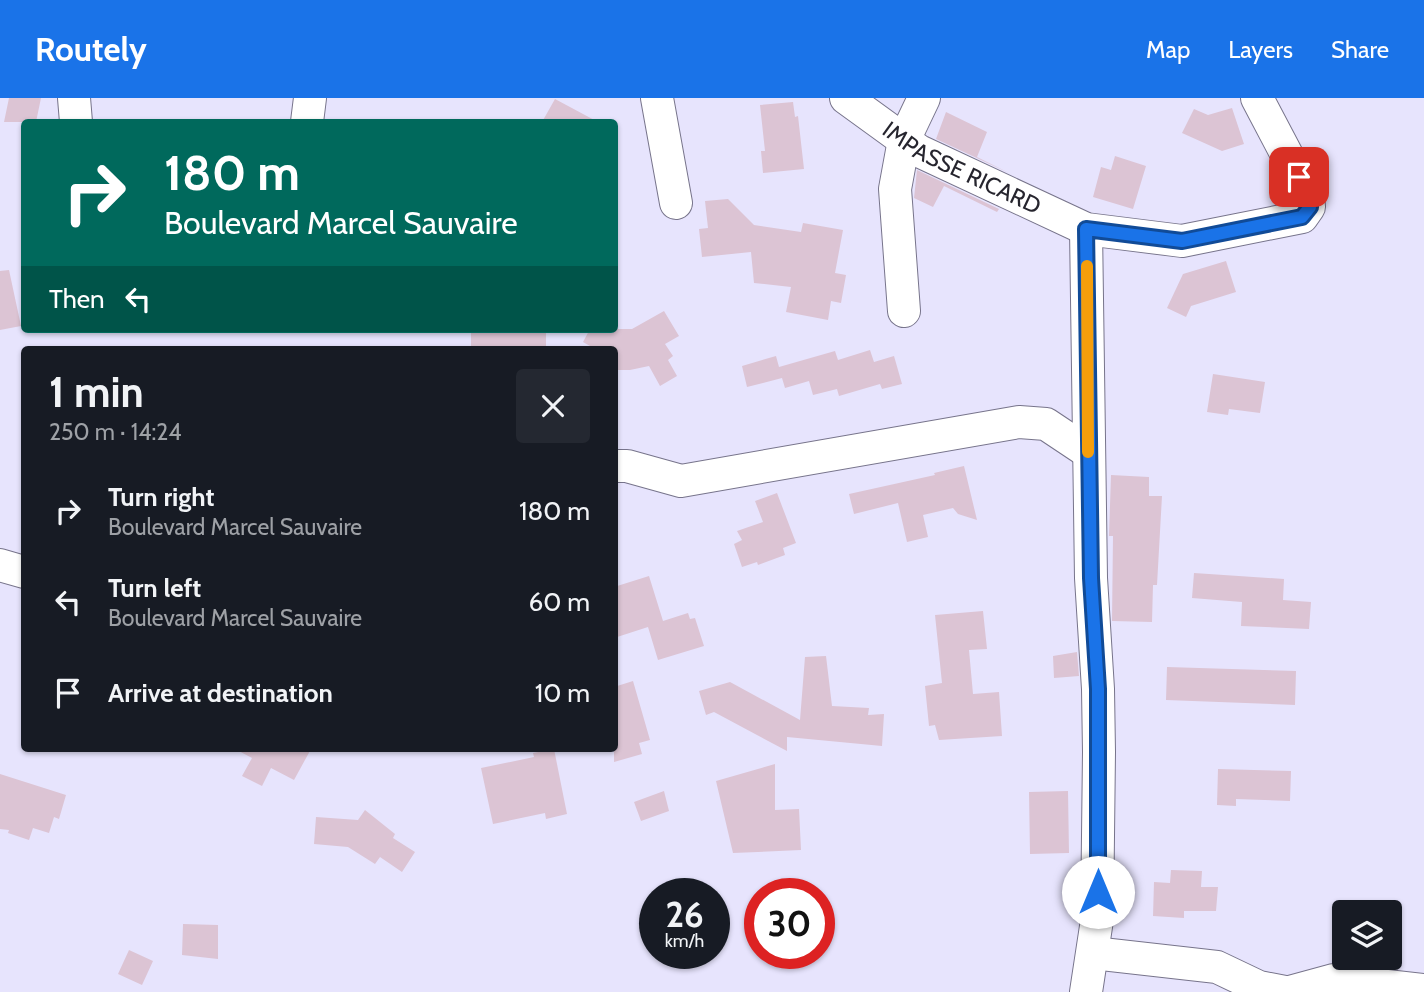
<!DOCTYPE html>
<meta charset="utf-8">
<style>
:root{--surface:#171b24;--page:#242831;--text:#f1f3f6;--muted:#9ea1a6;--accent:#1a73e8}
body{margin:0;font-family:Cabin,sans-serif;background:var(--page);color:var(--text);height:100vh;display:flex;flex-direction:column;font-size:26px;white-space:nowrap}
*{box-sizing:border-box;margin:0}
p{font-size:23px;color:var(--muted)}
.icon{flex:none;width:38px;height:38px;fill:none;stroke:currentColor;stroke-width:2;stroke-linecap:round;stroke-linejoin:round}
.map{position:relative;flex:1;overflow:hidden}
.drawer{position:absolute;left:21px;top:248px;width:597px;height:406px;display:flex;flex-direction:column;background:var(--surface);border-radius:7px;box-shadow:0 2px 5px #0004}
.drawer>*{flex:none}
.hud{position:absolute;left:21px;top:21px;width:597px;height:214px;border-radius:7px;box-shadow:0 2px 5px #0004;background:#00695c;color:#fff;overflow:hidden}
.buttons{position:absolute;left:1332px;top:802px;display:grid;gap:14px}
.buttons a{display:grid;place-items:center;width:70px;height:70px;border-radius:7px;background:var(--surface);box-shadow:0 2px 5px #0004;font-size:35px}
.speed{position:absolute;left:639px;top:780px;display:flex;gap:14px;font-size:35px;font-weight:700;text-align:center}
.speed>*{display:grid;place-content:center;width:91px;height:91px;border-radius:50%;background:var(--surface);box-shadow:0 2px 5px #0004;line-height:1}
.speed small{font-size:18px;font-weight:400}
.speed .limit{border:10px solid #d22;background:#fff;color:#111}
.pin{position:absolute;display:grid;place-items:center;width:60px;height:60px;color:#fff;margin:-30px;border-radius:14px;box-shadow:0 4px 10px #0006}
.me{position:absolute;width:77px;margin:-38px;rotate:0deg;stroke-linejoin:round;filter:drop-shadow(0 0 5px #0008)}
.turn{display:flex;align-items:center;gap:24px;height:147px;padding:0 28px;font-size:32px}
.turn .icon{width:91px;height:91px;stroke-width:2.5}
.turn b{display:block;font-size:49px;line-height:60px}
.then{display:flex;align-items:center;height:66px;padding:0 28px;background:#0003;gap:14px;font-size:26px}
.round{display:grid;place-items:center;flex:none;width:74px;height:74px;border-radius:7px;background:var(--page)}
.head{display:flex;align-items:center;justify-content:space-between;height:119px;padding:0 28px}
h1{font-size:42px;font-weight:700;line-height:52px}
ul{padding:0;list-style:none}
li{display:flex;align-items:center;gap:21px;height:91px;padding:0 28px}
li div{flex:1}
li b{display:block;font-size:26px}
li em{font-style:normal}
header{display:flex;align-items:center;gap:42px;box-sizing:border-box;height:98px;padding:0 35px;background:var(--accent);color:#fff}
header strong{font-size:33px}
nav{display:flex;gap:38px;margin-inline-start:auto;font-size:24px}
.map>svg:first-child{display:block}
</style>
<header>
<strong>Routely</strong>
<nav><a>Map</a><a>Layers</a><a>Share</a></nav>
</header>
<div class="map">
<svg width="1424" height="894" viewBox="0 0 1424 894">
<rect width="100%" height="100%" fill="#e7e4fd"/>
<path fill="#dcc4d4" d="M 9,0 L 41,0 L 36,24 L 4,24 Z
M 555,1 L 598,24 L 542,24 Z
M 793,4 L 795,19 L 798,18 L 804,71 L 763,75 L 761,53 L 765,53 L 760,7 Z
M 1232,10 L 1244,46 L 1222,53 L 1182,35 L 1194,11 L 1208,17 Z
M 946,14 L 987,34 L 977,59 L 1009,75 L 936,41 Z
M 1115,58 L 1146,68 L 1133,111 L 1093,99 L 1101,69 L 1111,72 Z
M 917,72 L 999,111 L 997,114 L 944,88 L 933,109 L 914,100 Z
M 728,101 L 754,127 L 801,134 L 803,125 L 843,132 L 835,175 L 846,177 L 841,205 L 831,203 L 828,222 L 786,214 L 791,189 L 754,185 L 751,154 L 702,159 L 699,131 L 708,130 L 705,103 Z
M 1226,163 L 1236,194 L 1191,208 L 1186,219 L 1167,210 L 1183,176 Z
M 9,172 L 21,228 L 0,232 L 0,173 Z
M 664,213 L 679,238 L 665,246 L 673,258 L 668,262 L 677,278 L 660,288 L 649,268 L 630,272 L 614,272 L 614,252 L 597,252 L 583,244 L 590,231 L 632,231 Z
M 471,231 L 546,231 L 546,252 L 471,252 Z
M 870,252 L 874,264 L 894,258 L 902,286 L 882,291 L 880,286 L 839,298 L 837,291 L 813,297 L 809,283 L 785,290 L 782,280 L 747,289 L 742,268 L 776,258 L 779,269 L 835,253 L 838,262 Z
M 1213,276 L 1265,284 L 1260,315 L 1229,311 L 1228,317 L 1207,314 Z
M 964,368 L 977,422 L 958,416 L 953,410 L 923,417 L 928,439 L 907,444 L 898,405 L 854,416 L 849,396 L 935,377 L 934,375 Z
M 1111,377 L 1149,379 L 1149,398 L 1162,398 L 1157,487 L 1153,487 L 1152,524 L 1112,523 L 1113,438 L 1109,438 Z
M 777,395 L 796,445 L 783,450 L 785,457 L 758,467 L 757,464 L 742,469 L 734,446 L 742,442 L 737,433 L 763,424 L 755,403 Z
M 1194,475 L 1284,481 L 1283,502 L 1311,504 L 1309,531 L 1241,528 L 1242,504 L 1192,500 Z
M 649,478 L 663,523 L 688,515 L 690,521 L 695,520 L 704,548 L 658,562 L 648,529 L 614,540 L 614,489 Z
M 983,513 L 987,551 L 969,552 L 973,596 L 999,594 L 1002,638 L 939,642 L 935,627 L 929,628 L 925,588 L 942,585 L 935,517 Z
M 1077,554 L 1079,578 L 1054,580 L 1053,558 Z
M 826,558 L 832,608 L 869,610 L 868,617 L 884,616 L 882,648 L 787,639 L 787,653 L 714,614 L 706,617 L 699,593 L 730,584 L 800,622 L 805,559 Z
M 1167,569 L 1296,573 L 1295,607 L 1166,602 Z
M 633,583 L 650,642 L 639,645 L 642,656 L 614,664 L 614,589 Z
M 235,651 L 311,651 L 294,682 L 271,670 L 262,688 L 242,678 L 252,660 Z
M 554,651 L 567,716 L 546,721 L 545,715 L 493,726 L 481,670 L 534,659 L 533,655 Z
M 775,666 L 775,712 L 799,711 L 801,752 L 733,755 L 716,683 Z
M 1218,671 L 1291,673 L 1290,703 L 1236,701 L 1236,708 L 1217,707 Z
M 0,676 L 66,697 L 59,721 L 54,719 L 49,735 L 33,730 L 29,742 L 8,735 L 9,732 L 0,731 Z
M 664,693 L 669,713 L 641,723 L 634,704 Z
M 1068,693 L 1069,755 L 1030,756 L 1029,694 Z
M 365,712 L 395,736 L 393,740 L 415,754 L 402,774 L 380,759 L 375,766 L 348,749 L 314,746 L 316,719 L 358,722 Z
M 1171,772 L 1202,773 L 1201,789 L 1218,789 L 1216,813 L 1184,813 L 1184,820 L 1153,818 L 1154,784 L 1170,785 Z
M 183,826 L 218,827 L 218,861 L 182,857 Z
M 129,852 L 153,863 L 142,887 L 118,876 Z"/>
<g fill="none" stroke-linecap="round" stroke-linejoin="round">
<g stroke="#77748b" stroke-width="34">
<g id="minor">
<path d="M 74,0 L 76,24"/>
<path d="M 657,0 L 676,105"/>
<path id="s1" d="M 846,0 L 919,53 L 1086,131 L 1182,143 L 1302,119 L 1309,109 L 1308,97 L 1257,0"/>
<path d="M 307,24 L 310,0"/>
<path d="M 904,213 L 895,91 L 904,42 L 924,0"/>
<path d="M 614,368 L 627,368 L 681,383 L 1019,324 L 1046,326 L 1088,354"/>
<path d="M 0,467 L 24,474"/>
<path d="M 1093,855 L 1217,869 L 1259,889 L 1285,894"/>
<path d="M 1086,894 L 1097,822 L 1099,654 L 1098,591 L 1091,480 L 1086,131"/>
<path d="M 1290,894 L 1334,882 L 1424,892"/>
</g>
</g>
<use href="#minor" stroke="#fff" stroke-width="32"/>
</g>
<g fill="none" stroke-linecap="round" stroke-linejoin="round">
<g stroke="#114b97" stroke-width="18">
<path id="route" d="M 1098,794 L 1098,591 L 1091,480 L 1086,131 L 1182,143 L 1302,119 L 1310,109 L 1308,97 L 1299,79"/>
</g>
<use href="#route" stroke="#1a73e8" stroke-width="12"/>
<path stroke="#f59e0b" stroke-width="12" d="M 1087,168 L 1088,354"/>
</g>
<g text-anchor="middle" dominant-baseline="central" stroke-width="6" stroke-linejoin="round" paint-order="stroke">
<g font-size="23" fill="#26252e" stroke="#f4f3fd">
<text stroke="none"><textPath href="#s1" startOffset="136">IMPASSE RICARD</textPath></text>
</g>
</g>
</svg>
<div class="buttons">
<a><svg class="icon" aria-label="layers" viewBox="0 0 24 24"><path d="M12 4l9 5-9 5-9-5zM3 14l9 5 9-5"/></svg></a>
</div>
<div class="speed"><div>26<small>km/h</small></div><div class="limit">30</div></div>
<div class="pin" style="left:1299px;top:79px;background:#d93025"><svg class="icon" aria-label="arrive" viewBox="0 0 24 24"><path d="M6 21V4h12l-3 4 3 4H6"/></svg></div>
<svg class="me" style="left:1098px;top:794px" viewBox="-20 -20 40 40"><circle r="19" fill="#fff"/><path d="M0-13L10 11 0 6-10 11z" fill="#1a73e8"/></svg>
<div class="hud">
<div class="turn"><svg class="icon" aria-label="right" viewBox="0 0 24 24"><path d="M7 20v-9h11M14 6l5 5-5 5"/></svg><div><b>180 m</b>Boulevard Marcel Sauvaire</div></div>
<div class="then">Then<svg class="icon" aria-label="left" viewBox="0 0 24 24"><path d="M17 20v-9H6M10 6l-5 5 5 5"/></svg></div>
</div>
<section class="drawer">
<div class="head"><div><h1>1 min</h1><p>250 m · 14:24</p></div><a class="round"><svg class="icon" aria-label="close" viewBox="0 0 24 24"><path d="M6 6l12 12M18 6L6 18"/></svg></a></div>
<ul>
<li><svg class="icon" aria-label="right" viewBox="0 0 24 24"><path d="M7 20v-9h11M14 6l5 5-5 5"/></svg><div><b>Turn right</b><p>Boulevard Marcel Sauvaire</p></div><em>180 m</em></li>
<li><svg class="icon" aria-label="left" viewBox="0 0 24 24"><path d="M17 20v-9H6M10 6l-5 5 5 5"/></svg><div><b>Turn left</b><p>Boulevard Marcel Sauvaire</p></div><em>60 m</em></li>
<li><svg class="icon" aria-label="arrive" viewBox="0 0 24 24"><path d="M6 21V4h12l-3 4 3 4H6"/></svg><div><b>Arrive at destination</b></div><em>10 m</em></li>
</ul>
</section>
</div>
